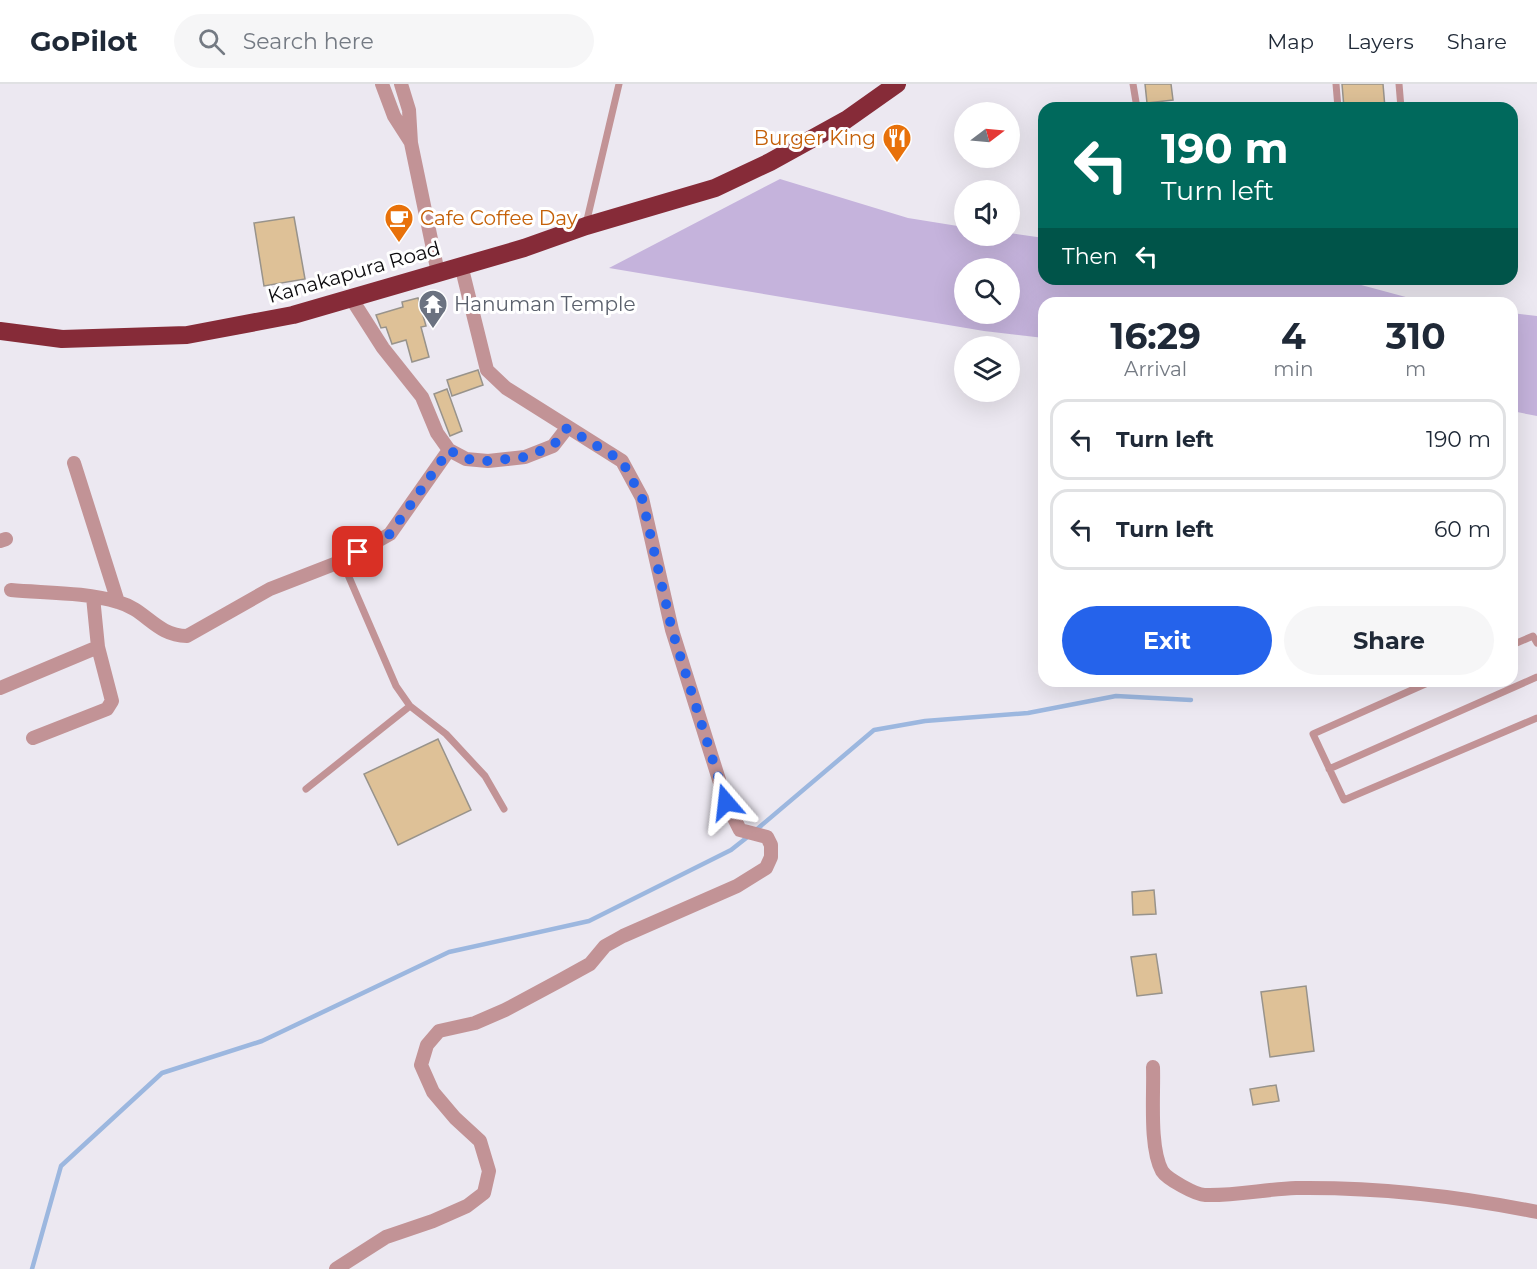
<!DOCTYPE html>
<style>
:root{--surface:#fff;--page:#f6f6f7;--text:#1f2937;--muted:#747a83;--line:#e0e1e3;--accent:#2563eb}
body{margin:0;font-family:Montserrat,sans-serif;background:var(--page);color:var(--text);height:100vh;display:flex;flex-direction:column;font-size:22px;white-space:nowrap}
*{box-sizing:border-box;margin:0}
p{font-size:20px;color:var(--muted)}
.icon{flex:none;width:33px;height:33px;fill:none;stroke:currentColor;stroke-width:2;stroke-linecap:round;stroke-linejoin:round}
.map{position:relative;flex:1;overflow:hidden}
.side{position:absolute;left:1038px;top:213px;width:480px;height:390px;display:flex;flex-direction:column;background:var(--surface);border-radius:18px;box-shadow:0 6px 24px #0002}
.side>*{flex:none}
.banner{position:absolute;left:1038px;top:18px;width:480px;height:183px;border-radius:18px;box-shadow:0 6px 24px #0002;background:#00695c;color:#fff;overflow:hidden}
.needle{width:39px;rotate:74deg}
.fabs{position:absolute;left:954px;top:18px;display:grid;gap:12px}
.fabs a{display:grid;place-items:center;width:66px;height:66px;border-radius:50%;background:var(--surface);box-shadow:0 6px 24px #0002;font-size:30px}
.pin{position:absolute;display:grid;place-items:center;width:51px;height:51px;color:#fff;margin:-26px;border-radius:12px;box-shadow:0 3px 9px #0006}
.me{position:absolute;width:66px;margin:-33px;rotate:343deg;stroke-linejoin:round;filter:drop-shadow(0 0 4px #0008)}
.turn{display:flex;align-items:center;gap:21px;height:126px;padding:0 24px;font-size:27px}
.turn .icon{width:78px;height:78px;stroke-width:2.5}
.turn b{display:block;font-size:42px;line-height:51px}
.then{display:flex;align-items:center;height:57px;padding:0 24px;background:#0003;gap:12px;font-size:22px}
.eta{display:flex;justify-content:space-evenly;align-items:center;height:102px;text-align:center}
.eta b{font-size:36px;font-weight:700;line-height:42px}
.cta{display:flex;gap:12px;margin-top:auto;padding:12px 24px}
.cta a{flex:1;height:69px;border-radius:36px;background:var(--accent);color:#fff;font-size:24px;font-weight:700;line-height:69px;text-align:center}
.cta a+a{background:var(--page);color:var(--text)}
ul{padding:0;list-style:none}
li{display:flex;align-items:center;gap:18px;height:81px;margin:0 12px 9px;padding:0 12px;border:3px solid var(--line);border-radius:18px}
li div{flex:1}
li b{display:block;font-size:22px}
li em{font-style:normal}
header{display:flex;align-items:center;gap:36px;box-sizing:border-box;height:84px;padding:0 30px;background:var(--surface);border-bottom:2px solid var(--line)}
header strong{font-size:28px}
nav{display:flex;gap:33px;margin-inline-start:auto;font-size:21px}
.search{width:420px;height:54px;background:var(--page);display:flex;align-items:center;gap:15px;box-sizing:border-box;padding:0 21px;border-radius:33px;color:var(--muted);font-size:22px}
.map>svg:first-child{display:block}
</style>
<header>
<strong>GoPilot</strong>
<div class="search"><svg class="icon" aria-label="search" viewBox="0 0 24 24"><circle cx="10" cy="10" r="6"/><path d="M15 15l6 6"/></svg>Search here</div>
<nav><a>Map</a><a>Layers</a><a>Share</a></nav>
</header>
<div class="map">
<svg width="1537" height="1185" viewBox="0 0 1537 1185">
<rect width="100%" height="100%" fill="#ece8f1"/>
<path fill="#c5b3dc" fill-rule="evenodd" d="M 780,95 L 908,134 L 964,143 L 964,152 L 1010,152 L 1010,149 L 1044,154 L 1044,195 L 1339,195 L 1428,219 L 1044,219 L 1044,254 L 984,247 L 609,184 ZM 964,184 L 1010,184 L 1010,230 L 964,230 Z
M 1512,229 L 1537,232 L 1537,332 L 1512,327 Z"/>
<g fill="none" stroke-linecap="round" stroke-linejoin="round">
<path stroke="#9cb7df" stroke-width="4.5" d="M 756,746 L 874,646 L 925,637 L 1028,629 L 1116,612 L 1191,616
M 32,1185 L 61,1082 L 162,989 L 262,957 L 449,868 L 589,837 L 731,766 L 750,751"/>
</g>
<path fill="#dec197" stroke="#98938b" stroke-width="1.5" d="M 1145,0 L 1171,0 L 1173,16 L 1147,19 Z
M 1342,0 L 1383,0 L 1385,24 L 1344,24 Z
M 294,133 L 305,195 L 264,202 L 254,139 Z
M 418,214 L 426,242 L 421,243 L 429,273 L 412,278 L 406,256 L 392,260 L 386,243 L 381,244 L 376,231 L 403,223 L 402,218 Z
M 478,286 L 483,301 L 452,312 L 447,296 Z
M 447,305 L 462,347 L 450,352 L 434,310 Z
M 438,655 L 471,726 L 398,761 L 364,690 Z
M 1154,806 L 1156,830 L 1133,831 L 1132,808 Z
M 1156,870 L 1162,909 L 1137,912 L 1131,873 Z
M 1306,902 L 1314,967 L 1270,973 L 1261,908 Z
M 1276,1001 L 1279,1017 L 1253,1021 L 1250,1005 Z"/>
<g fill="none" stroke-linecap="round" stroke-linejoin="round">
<path stroke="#c29396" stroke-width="7" d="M 1133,0 L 1137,24
M 1336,0 L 1338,24
M 1399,0 L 1401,24
M 586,140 L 619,0
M 342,477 L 396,602 L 410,622 L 446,650 L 485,692 L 504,725
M 1512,561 L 1533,552 L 1537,559
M 1432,597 L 1313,650 L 1344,716 L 1537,634
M 1329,685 L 1537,593
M 306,705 L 410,622"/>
<path stroke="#c29396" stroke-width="14" d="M 382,0 L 394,32 L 410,57
M 401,0 L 409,26 L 411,59 L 438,189
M 351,214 L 383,264 L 422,313 L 437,349 L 449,366 L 466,375 L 488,377 L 525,373 L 553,362 L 567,344
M 74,379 L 118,518
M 0,457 L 6,455
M 11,506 C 44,509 86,508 118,518 C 147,526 155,551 187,552 L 270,505 L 342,477 L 390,450 L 449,366
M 0,604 L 98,563
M 33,654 L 107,625 L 112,617 L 98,563 L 93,513
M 1153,983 C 1154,1011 1149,1063 1162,1087 C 1167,1095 1196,1111 1205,1111 C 1235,1112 1266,1105 1296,1104 C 1378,1103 1458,1112 1537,1128
M 336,1185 L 386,1153 L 433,1137 L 467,1122 L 484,1109 L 489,1087 L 480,1057 L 455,1034 L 433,1008 L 421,981 L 427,961 L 439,947 L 475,939 L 505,926 L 561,896 L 590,880 L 605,862 L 623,852 L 737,802 L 766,784 L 771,773 L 771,761 L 767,753 L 740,746 L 726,718 L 672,546 L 642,414 L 622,377 L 506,304 L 487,286 L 461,181"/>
<path stroke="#862b38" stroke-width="18" d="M 0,247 L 62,255 L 187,251 L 293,231 L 524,164 L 586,142 L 715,104 L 770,78 L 846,36 L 897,0"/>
</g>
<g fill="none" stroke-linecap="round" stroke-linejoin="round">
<path stroke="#2563eb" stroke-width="10" stroke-dasharray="0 18" d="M 358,468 L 390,450 L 449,366 L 466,375 L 488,377 L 525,373 L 553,362 L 567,344 L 622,377 L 642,414 L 672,546 L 726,718"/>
</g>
<defs>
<g id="restaurant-pin" transform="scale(1.5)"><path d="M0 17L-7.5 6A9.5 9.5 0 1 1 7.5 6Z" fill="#e8710a" stroke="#fff"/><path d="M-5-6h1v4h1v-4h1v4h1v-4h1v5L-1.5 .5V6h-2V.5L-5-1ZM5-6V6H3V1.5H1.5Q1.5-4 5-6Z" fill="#fff"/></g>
<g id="cafe-pin" transform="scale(1.5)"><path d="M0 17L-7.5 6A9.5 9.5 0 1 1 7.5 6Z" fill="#e8710a" stroke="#fff"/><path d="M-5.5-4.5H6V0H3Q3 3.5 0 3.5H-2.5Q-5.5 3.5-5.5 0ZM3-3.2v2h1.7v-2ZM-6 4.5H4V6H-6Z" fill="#fff"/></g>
<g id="temple-pin" transform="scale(1.5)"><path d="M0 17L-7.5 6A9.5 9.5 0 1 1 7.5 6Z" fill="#6b7280" stroke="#fff"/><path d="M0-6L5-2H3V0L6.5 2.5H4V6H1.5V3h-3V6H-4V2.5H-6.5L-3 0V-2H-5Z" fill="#fff"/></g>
</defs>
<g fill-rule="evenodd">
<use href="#restaurant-pin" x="897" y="54"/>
<use href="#cafe-pin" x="399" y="134"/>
<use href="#temple-pin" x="433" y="220"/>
</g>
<g text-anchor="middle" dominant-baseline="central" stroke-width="6" stroke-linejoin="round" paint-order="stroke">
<g font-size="20" fill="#c56008" stroke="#fff" text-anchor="end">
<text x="876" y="54">Burger King</text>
<text x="420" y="134" text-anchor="start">Cafe Coffee Day</text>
</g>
<g font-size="20" fill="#0c0b0e" stroke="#fff">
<text transform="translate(354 188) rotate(-16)">Kanakapura Road</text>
</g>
<g font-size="20" fill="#5b616d" stroke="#fff" text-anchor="start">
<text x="454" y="220">Hanuman Temple</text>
</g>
</g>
</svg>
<div class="fabs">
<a><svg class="needle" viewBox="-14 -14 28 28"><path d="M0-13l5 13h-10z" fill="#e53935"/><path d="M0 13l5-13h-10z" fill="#747a83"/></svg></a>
<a><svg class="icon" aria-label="sound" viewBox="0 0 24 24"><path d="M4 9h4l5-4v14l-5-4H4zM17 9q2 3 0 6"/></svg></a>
<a><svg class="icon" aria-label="search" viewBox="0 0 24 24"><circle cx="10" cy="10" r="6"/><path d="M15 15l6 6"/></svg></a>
<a><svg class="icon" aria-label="layers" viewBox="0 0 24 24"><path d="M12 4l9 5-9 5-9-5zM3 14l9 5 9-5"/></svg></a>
</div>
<div class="pin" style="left:358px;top:468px;background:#d93025"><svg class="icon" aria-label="arrive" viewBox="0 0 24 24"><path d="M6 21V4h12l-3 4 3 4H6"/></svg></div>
<svg class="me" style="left:726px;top:718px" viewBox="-20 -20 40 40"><path d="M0-17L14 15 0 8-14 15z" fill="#2563eb" stroke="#fff" stroke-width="4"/></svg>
<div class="banner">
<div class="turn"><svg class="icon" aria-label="left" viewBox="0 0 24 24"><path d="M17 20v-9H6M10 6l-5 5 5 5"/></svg><div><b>190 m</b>Turn left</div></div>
<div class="then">Then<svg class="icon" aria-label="left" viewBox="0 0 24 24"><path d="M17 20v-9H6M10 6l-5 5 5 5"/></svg></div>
</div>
<section class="side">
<div class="eta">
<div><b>16:29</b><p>Arrival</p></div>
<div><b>4</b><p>min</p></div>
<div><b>310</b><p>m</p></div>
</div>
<ul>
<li><svg class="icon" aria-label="left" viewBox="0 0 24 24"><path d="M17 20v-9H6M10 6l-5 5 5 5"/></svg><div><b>Turn left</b></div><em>190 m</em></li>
<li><svg class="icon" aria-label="left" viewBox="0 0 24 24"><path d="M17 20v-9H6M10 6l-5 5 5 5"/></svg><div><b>Turn left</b></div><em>60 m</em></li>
</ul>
<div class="cta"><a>Exit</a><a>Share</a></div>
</section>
</div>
